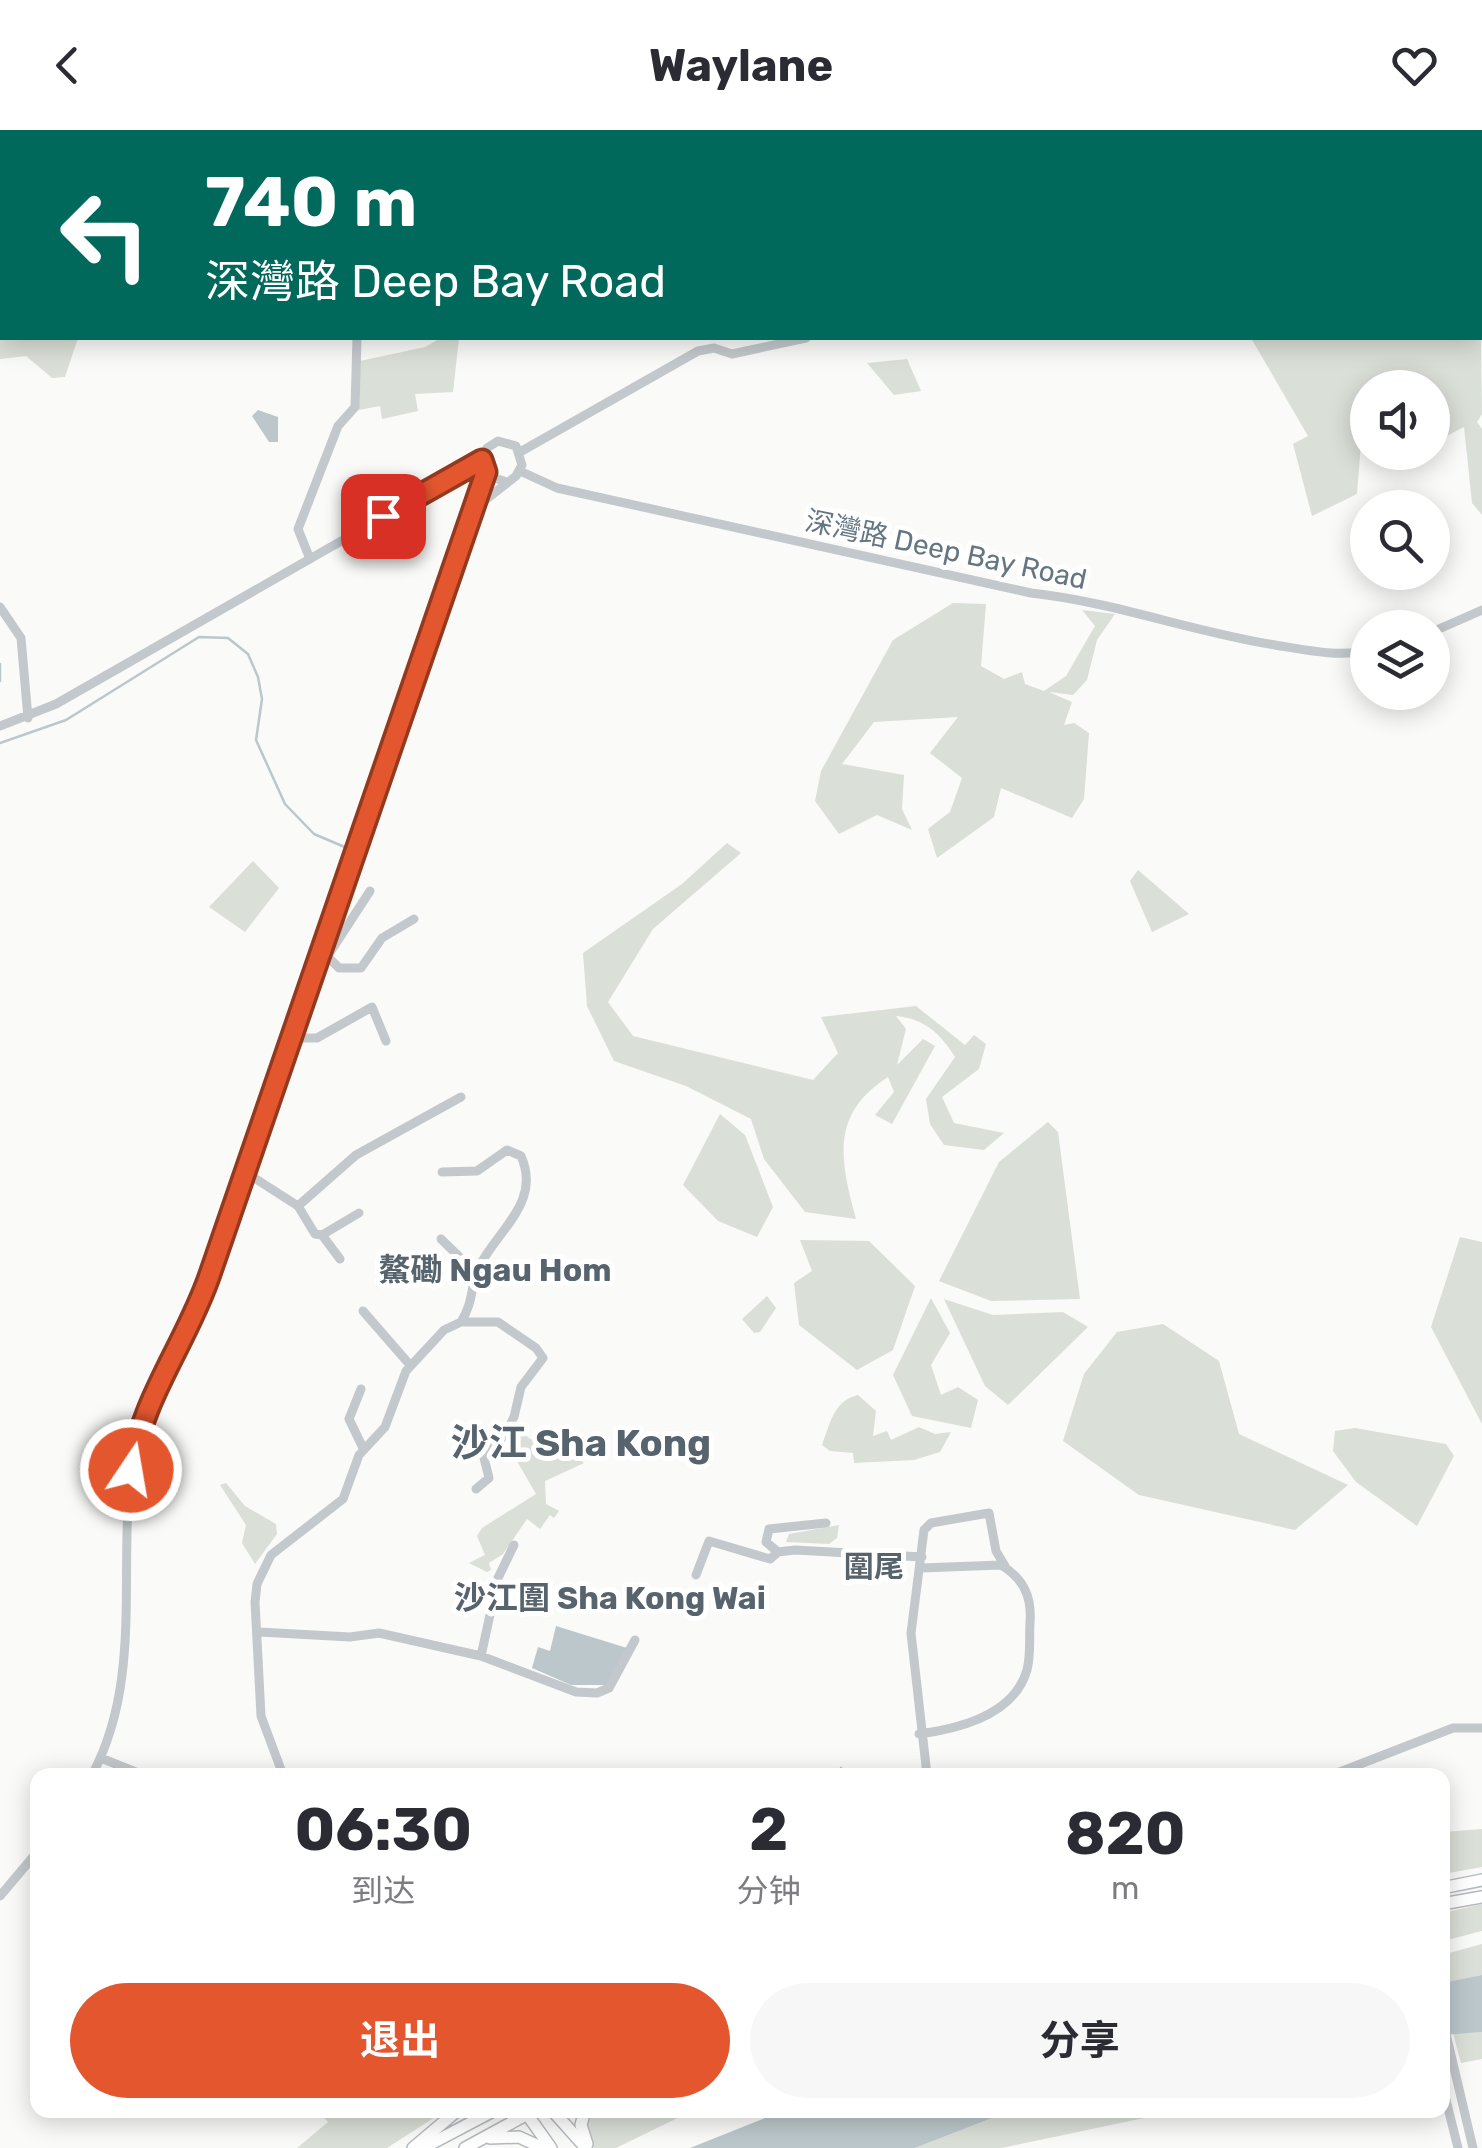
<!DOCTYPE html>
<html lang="zh">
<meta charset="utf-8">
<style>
:root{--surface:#fff;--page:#f7f7f7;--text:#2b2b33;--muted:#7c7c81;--accent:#e4572e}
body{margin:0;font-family:Rubik,"Noto Sans SC",sans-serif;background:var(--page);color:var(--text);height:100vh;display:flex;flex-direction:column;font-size:38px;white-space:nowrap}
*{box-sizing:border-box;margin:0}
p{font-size:32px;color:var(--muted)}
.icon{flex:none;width:55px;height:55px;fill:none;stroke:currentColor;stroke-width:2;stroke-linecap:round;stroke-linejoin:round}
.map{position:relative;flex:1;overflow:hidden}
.panel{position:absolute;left:30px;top:1638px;width:1420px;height:350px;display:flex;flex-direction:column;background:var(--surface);border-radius:20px;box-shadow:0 5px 25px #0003}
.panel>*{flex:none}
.banner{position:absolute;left:0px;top:0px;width:1482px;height:210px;box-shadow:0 5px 25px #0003;background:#00695c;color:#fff;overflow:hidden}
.tools{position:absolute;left:1350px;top:240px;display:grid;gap:20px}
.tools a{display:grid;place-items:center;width:100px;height:100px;border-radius:50%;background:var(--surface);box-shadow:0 5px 25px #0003;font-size:50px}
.pin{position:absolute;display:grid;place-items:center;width:85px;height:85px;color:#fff;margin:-42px;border-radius:20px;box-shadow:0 5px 15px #0006}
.me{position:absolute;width:110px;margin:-55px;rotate:12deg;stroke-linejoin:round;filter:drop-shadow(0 0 8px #0008)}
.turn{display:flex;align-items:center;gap:35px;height:210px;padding:0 40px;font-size:45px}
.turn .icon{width:130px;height:130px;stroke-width:2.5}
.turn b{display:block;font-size:70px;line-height:85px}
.eta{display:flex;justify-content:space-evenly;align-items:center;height:170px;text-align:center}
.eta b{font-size:60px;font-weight:700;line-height:70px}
.cta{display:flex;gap:20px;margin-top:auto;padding:20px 40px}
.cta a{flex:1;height:115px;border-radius:60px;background:var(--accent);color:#fff;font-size:40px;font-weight:700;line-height:115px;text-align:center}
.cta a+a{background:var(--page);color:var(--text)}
header{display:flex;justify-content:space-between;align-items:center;height:130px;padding:0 40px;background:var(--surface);font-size:45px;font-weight:700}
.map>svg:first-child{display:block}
</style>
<header><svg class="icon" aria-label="back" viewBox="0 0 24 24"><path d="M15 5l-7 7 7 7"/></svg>Waylane<svg class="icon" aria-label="heart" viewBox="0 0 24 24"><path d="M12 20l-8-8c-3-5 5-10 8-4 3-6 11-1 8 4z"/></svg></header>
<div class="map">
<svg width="1482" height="2018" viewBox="0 0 1482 2018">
<rect width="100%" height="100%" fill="#fafaf8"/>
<path fill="#dadfd7" d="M 1480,152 L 1482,284 L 1477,292 L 1482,299 L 1482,385 L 1472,373 L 1464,297 L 1433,313 L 1432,258 L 1368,258 L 1367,308 L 1361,313 L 1357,364 L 1312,386 L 1293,314 L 1308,306 L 1251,208 L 1480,208 Z
M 0,200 L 2,208 L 78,208 L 65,247 L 52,248 L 26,226 L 0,229 Z
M 441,208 L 459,208 L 453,262 L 415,264 L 418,281 L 382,289 L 380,276 L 359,280 L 360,231 L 425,217 Z
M 907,229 L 921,261 L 894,265 L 867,233 Z
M 953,473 L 986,474 L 981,536 L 1004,549 L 1022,542 L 1025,554 L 1044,561 L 1066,546 L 1095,496 L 1082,480 L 1115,484 L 1097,510 L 1087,550 L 1073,565 L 1049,562 L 1072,572 L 1064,595 L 1074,593 L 1089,603 L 1084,669 L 1072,688 L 1001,658 L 994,687 L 937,728 L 928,699 L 950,682 L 962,648 L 930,623 L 958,587 L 874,592 L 842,634 L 904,645 L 902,679 L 912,700 L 877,685 L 839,704 L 815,671 L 821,641 L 893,510 Z
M 727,713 L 741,723 L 653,799 L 608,872 L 633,906 L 813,950 L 838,923 L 821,887 L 916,876 L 965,915 L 974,905 L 986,914 L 979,939 L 942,967 L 954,993 L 1004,1003 L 984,1020 L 944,1015 L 930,994 L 926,969 L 955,927 C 940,903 925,889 896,886 L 906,899 L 897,935 L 923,909 L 935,916 L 892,994 L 875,985 L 894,962 L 888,947 C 830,984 840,1030 856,1089 L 805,1082 L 764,1029 L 751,989 L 686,956 L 614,931 L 587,876 L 583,823 L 682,754 Z
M 253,731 L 279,758 L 245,802 L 209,777 Z
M 1138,740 L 1189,784 L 1152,802 L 1130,751 Z
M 720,984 L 745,1005 L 773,1077 L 757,1107 L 718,1091 L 683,1055 Z
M 1048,992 L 1058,1002 L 1080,1169 L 991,1171 L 939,1151 L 999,1032 Z
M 1460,1107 L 1482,1112 L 1482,1294 L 1431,1197 Z
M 800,1110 L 869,1111 L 915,1156 L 893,1220 L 857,1240 L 799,1195 L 794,1153 L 812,1141 Z
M 767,1166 L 776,1178 L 760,1202 L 754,1203 L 742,1189 Z
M 931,1168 L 950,1203 L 931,1235 L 941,1265 L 958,1257 L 978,1270 L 971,1298 L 912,1286 L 893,1245 Z
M 944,1169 L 993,1185 L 1063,1182 L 1088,1197 L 1008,1275 L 985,1256 Z
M 1163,1194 L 1219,1231 L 1239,1304 L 1348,1355 L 1295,1400 L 1139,1365 L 1063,1311 L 1084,1244 L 1117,1202 Z
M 858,1265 L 876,1281 L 873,1306 L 887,1301 L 891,1310 L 919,1297 L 935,1304 L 951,1302 L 940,1322 L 914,1330 L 854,1333 L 853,1323 L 830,1321 L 822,1315 C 830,1294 834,1270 858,1265 Z
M 1355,1298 L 1446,1314 L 1454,1326 L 1417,1396 L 1356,1352 L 1333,1321 L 1335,1301 Z
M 518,1299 L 530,1309 L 561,1315 L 584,1333 L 545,1351 L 546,1374 L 559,1381 L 554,1388 L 550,1385 L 540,1399 L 527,1389 L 503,1424 L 489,1433 L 491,1440 L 487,1442 L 469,1433 L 485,1425 L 477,1406 L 482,1398 L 536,1364 L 507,1314 Z
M 226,1353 L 245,1376 L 276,1394 L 277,1404 L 255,1434 L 242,1413 L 246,1395 L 220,1355 Z
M 839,1395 L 837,1408 L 829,1414 L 786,1412 L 789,1404 Z
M 1482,1699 L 1482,1737 L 1443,1744 L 1443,1702 Z
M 1482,1774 L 1482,1801 L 1443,1811 L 1443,1783 Z
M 1482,1814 L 1482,1845 L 1443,1853 L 1442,1825 Z
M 1482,1902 L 1482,1929 L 1461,1933 L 1453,1903 Z
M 317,1980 L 446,1980 L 387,2018 L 297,2018 L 328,1992 Z
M 590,1980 L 694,1980 L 616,2018 L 594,2018 L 587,1994 Z
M 1013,1980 L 1182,1980 L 1002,2018 L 915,2018 Z"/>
<path fill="#bbc7cb" d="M 166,0 L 322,0 L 322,2 L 171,2 Z
M 560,0 L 1482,0 L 1482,136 L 1480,2 Z
M 258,280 L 278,287 L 278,312 L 269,312 L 252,286 Z
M 556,1496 L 627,1518 L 606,1555 L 571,1555 L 532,1538 L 538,1517 L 550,1521 Z
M 1482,1845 L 1482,1902 L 1443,1905 L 1442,1853 Z
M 785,1980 L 1013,1980 L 915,2018 L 690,2018 Z"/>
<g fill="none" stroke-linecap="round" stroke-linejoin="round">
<path stroke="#bbc7cb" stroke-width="2.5" d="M 0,534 L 0,551
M 0,613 L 66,590 L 199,507 L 228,508 L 248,524 L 258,547 L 262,569 L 256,610 L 285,674 L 314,704 L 347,718
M 841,1638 L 843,1645"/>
<g stroke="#b5babe" stroke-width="14">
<path id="major" d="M 1442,1758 L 1482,1750
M 1442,1774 L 1482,1767
M 524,1980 L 551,2018
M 552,1980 L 586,2018
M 585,1980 L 581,1995 L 587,2014
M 490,2008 L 519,2007 L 543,2018
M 413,2018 L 458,1980
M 423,2018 L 495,1980
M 465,2018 L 535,1980"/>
</g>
<path stroke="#c3c8cc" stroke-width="9" d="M 0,42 L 2,43
M 520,322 L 698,221 L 714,218 L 732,224 L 806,208
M 520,341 L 557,358 L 1031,463 C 1114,472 1193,502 1275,515 C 1306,520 1336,527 1368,521
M 475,378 L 516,346 L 522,335 L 516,316 L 498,311 L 487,318 L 483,336 L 491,347 L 504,351
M 310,429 L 298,399 L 338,296 L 355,277 L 357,208
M 0,477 L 21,508 L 28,588
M 1432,502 L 1482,480
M 0,596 L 56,574 L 483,330
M 327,827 L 370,761
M 329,828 L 339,838 L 361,838 L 382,808 L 414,789
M 291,908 L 317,908 L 372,877 L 386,911
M 245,1042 L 298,1076 L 356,1025 L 461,967
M 442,1042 L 477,1041 L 507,1020 L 521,1026 C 542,1073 496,1101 478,1139 C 470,1158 474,1171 461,1192
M 298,1076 L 315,1104 L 322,1105 L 359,1083
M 322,1105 L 340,1129
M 441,1109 L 477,1144
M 363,1181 L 410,1235
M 361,1259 L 349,1289 L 363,1318
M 778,1422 L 766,1412 L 769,1399 L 826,1393
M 696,1445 L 709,1411 L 770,1429 L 778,1422 L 795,1420 L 922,1427
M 259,1502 L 350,1507 L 379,1503 L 481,1526 L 576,1562 L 597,1563 L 609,1558 L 635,1510
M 481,1526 L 498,1448 L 514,1415
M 919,1604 C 958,1599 1014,1585 1027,1540 C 1031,1525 1029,1508 1030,1493 C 1032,1467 1024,1449 1001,1435 L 921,1438
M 101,1628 L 143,1645
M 92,1645 C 145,1546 116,1433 133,1327 C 142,1267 181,1221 203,1165 L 486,342
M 283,1645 L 261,1586 L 255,1472 L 257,1454 L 271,1425 L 343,1369 L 359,1325 L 385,1297 L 406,1241 L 444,1200 L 461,1192 L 498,1192 L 536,1218 L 543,1228 L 521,1257 L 514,1287 L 504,1306 L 483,1324 L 489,1348 L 476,1359
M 927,1645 L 911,1503 L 924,1400 L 931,1393 L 989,1383 L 996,1421 L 1005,1436
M 1332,1645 L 1453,1598 L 1482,1598
M 0,1766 L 38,1721
M 1442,1887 L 1473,2018
M 1442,1954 L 1458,2018"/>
<use href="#major" stroke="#fff" stroke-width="11"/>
</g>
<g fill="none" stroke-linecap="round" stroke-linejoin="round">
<g stroke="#94391e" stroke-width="25">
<path id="route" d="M 131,1340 C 142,1267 187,1212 210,1144 L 486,342 L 482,330 L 383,386"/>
</g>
<use href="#route" stroke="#e4572e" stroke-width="18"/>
</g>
<g text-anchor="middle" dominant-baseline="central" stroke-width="10" stroke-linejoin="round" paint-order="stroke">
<g font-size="28" fill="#657683" stroke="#fff">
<text transform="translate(946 420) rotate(12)">深灣路 Deep Bay Road</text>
</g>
<g font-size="30" font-weight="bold" fill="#57646e" stroke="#fff">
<text x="874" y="1437">圍尾</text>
</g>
<g font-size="32" font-weight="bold" fill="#57646e" stroke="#fff">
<text x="495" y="1140">鰲磡 Ngau Hom</text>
<text x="610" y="1468">沙江圍 Sha Kong Wai</text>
</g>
<g font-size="38" font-weight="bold" fill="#57646e" stroke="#fff">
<text x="581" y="1313">沙江 Sha Kong</text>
</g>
</g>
</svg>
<div class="tools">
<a><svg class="icon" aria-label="sound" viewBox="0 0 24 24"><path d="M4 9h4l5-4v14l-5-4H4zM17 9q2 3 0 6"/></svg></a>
<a><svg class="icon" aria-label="search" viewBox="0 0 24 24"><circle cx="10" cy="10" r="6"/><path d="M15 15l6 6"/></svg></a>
<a><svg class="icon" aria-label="layers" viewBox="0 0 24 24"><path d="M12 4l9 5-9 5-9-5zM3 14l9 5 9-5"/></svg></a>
</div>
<div class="pin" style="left:383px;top:386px;background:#d93025"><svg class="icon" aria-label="arrive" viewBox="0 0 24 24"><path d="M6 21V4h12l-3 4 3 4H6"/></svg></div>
<svg class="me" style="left:131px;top:1340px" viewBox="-20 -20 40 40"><circle r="17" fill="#e4572e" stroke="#fff" stroke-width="3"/><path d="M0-11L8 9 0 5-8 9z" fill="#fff"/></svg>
<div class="banner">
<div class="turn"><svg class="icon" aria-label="left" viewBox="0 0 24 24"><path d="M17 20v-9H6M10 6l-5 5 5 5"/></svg><div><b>740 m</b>深灣路 Deep Bay Road</div></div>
</div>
<section class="panel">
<div class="eta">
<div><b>06:30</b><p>到达</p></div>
<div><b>2</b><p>分钟</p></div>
<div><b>820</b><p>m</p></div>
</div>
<div class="cta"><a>退出</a><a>分享</a></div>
</section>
</div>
